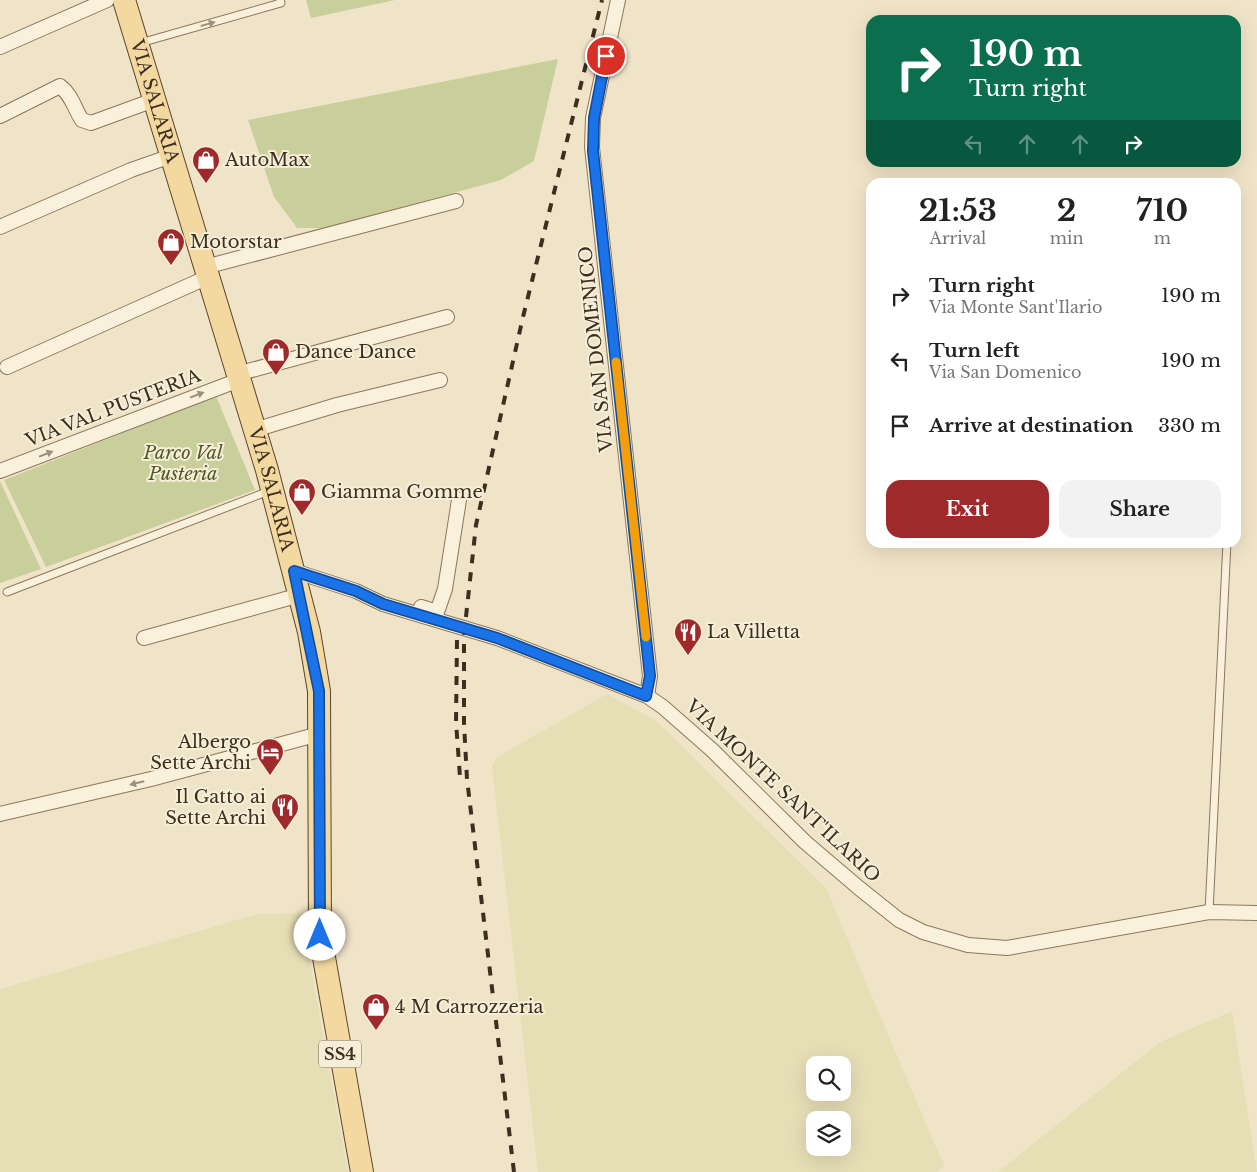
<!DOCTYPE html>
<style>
:root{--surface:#fff;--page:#f2f2f2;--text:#222;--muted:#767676;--accent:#9e2a2b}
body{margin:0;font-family:"Libre Baskerville",serif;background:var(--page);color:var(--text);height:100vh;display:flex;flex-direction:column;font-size:19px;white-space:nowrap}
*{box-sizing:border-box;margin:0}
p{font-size:16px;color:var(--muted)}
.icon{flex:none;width:28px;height:28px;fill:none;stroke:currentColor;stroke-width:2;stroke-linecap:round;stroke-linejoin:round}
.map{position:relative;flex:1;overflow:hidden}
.details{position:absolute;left:866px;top:178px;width:375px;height:370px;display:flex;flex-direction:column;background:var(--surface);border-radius:15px;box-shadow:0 5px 20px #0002}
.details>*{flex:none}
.top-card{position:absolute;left:866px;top:15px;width:375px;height:152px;border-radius:15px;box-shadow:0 5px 20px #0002;background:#0b6e4f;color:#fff;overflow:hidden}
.fabs{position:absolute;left:806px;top:1056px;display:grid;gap:10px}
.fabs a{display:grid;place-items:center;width:45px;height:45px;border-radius:10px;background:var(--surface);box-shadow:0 5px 20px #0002;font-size:25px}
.pin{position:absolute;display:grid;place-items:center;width:42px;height:42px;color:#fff;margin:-21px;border:2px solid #fff;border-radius:50%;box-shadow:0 1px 5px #0007}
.me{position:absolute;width:55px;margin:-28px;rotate:0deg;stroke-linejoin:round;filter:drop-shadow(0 0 4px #0008)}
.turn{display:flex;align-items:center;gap:18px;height:105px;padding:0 20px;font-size:22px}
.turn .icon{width:65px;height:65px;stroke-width:2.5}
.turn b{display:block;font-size:35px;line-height:42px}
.lanes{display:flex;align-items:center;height:48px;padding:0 20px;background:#0003;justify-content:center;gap:25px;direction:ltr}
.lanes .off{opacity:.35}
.eta{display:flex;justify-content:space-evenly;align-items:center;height:85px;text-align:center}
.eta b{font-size:30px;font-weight:800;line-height:35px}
.action{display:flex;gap:10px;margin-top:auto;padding:10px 20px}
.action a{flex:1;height:58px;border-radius:15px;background:var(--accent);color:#fff;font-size:20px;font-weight:800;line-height:58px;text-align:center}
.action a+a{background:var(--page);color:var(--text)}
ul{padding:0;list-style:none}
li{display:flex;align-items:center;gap:15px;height:65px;padding:0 20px}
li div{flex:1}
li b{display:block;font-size:19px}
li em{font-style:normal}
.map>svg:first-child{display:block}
</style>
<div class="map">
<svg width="1257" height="1172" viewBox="0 0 1257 1172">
<rect width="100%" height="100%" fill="#f0e4c8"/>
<path fill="#e6deb5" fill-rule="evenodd" d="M 607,694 L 655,720 L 826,888 L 944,1166 L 936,1172 L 538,1172 L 492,766 L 497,757 ZM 815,1065 L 842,1065 L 842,1092 L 815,1092 ZM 815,1120 L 842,1120 L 842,1148 L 815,1148 Z
M 301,913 L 348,1172 L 0,1172 L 0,989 L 258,914 Z
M 1232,1011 L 1257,1172 L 998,1172 L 1160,1042 Z"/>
<path fill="#c9cf9b" d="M 306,0 L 395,0 L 311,18 Z
M 558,59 L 534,161 L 501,180 L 325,228 L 297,228 L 274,197 L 248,120 Z
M 216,396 L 255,490 L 46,567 L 4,480 Z
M 0,481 L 41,569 L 0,583 Z"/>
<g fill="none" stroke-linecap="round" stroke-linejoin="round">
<g stroke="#8d765c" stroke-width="9">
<path id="service" d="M 140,43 L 281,3 L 280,0
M 7,592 L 269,491
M 1209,912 L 1227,542"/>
</g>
<g stroke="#8d765c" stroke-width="16">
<path id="minor" d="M 618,0 L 593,118 L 592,147 L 650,676 L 647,696
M 0,47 L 107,0
M 0,116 L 60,86 C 72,95 74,108 82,120 L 91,123 L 154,100
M 0,227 L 131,170 L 171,156
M 205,267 L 456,201
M 7,367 L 208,277
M 237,374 L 447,317
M 254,430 L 337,405 L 440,380
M 0,471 L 239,380
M 294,571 L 356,591 L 383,604 L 497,638 L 647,696 L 663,707 L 712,750 L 805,842 L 859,888 L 899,920 L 923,932 L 968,945 L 1007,948 L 1209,912 L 1257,913
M 421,607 L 437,612 L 445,589 L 459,500
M 144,638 L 300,595
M 0,814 L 151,779 L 319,734"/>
</g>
<g stroke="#5b4430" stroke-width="24">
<g id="primary">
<path id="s1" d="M 124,0 L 267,470 L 309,632 L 319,691 L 320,935 L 362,1172"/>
</g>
</g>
<use href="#service" stroke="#faf1dc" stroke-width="7"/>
<use href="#minor" stroke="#faf1dc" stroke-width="14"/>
<use href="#primary" stroke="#f3d9a0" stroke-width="22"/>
<path stroke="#3d2e20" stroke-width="4" stroke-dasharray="9 9" stroke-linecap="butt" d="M 457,640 L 456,722 L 460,777
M 514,1172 L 467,779 L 464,723 L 464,635 L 476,525 L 523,317 L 602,0"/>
</g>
<defs><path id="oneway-solid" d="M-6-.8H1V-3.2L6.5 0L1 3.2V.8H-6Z" transform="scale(1.25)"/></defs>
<g fill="#9c907e">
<use href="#oneway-solid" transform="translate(208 24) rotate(-16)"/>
<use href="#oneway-solid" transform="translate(197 395) rotate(-21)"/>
<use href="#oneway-solid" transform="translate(46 454) rotate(-21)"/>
<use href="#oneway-solid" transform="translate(137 783) rotate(166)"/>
</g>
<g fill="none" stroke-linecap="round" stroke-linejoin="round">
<g stroke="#114b97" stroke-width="12">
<path id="route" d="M 320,935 L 319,691 L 294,571 L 356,591 L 383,604 L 497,638 L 646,696 L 650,676 L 593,151 L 594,118 L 606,56"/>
</g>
<use href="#route" stroke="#1a73e8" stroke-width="9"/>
<path stroke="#f59e0b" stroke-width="9" d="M 616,362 L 646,637"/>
</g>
<defs>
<g id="shop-pin" transform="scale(1.4375)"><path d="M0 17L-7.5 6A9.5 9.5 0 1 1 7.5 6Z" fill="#9e2a2b" stroke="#f7eed8"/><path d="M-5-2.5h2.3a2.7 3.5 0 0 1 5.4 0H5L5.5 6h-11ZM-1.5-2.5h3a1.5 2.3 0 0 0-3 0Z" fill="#fff"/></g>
<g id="restaurant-pin" transform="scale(1.4375)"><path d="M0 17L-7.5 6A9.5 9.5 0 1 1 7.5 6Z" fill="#9e2a2b" stroke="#f7eed8"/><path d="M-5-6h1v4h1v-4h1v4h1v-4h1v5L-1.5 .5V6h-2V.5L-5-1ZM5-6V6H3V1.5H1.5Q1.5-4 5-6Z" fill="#fff"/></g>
<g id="hotel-pin" transform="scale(1.4375)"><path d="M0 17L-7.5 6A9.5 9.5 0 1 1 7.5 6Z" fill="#9e2a2b" stroke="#f7eed8"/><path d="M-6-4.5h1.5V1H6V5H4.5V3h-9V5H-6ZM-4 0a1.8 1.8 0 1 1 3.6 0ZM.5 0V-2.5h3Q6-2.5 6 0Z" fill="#fff"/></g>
</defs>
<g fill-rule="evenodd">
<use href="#shop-pin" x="206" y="160"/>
<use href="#shop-pin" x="171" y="242"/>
<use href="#shop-pin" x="276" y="352"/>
<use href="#shop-pin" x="302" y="492"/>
<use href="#restaurant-pin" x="688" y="632"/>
<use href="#hotel-pin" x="270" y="752"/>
<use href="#restaurant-pin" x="285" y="807"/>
<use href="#shop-pin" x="376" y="1007"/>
</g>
<g text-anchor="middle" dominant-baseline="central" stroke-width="4" stroke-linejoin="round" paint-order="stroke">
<rect fill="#f7eed8" stroke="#756857" stroke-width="1" x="319" y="1040.5" width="42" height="27" rx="4"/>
<g font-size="16" font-weight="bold" fill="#3d2e20">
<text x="340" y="1054">SS4</text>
</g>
<g font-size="18" fill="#3d2e20" stroke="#f7eed8">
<text stroke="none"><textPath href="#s1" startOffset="106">VIA SALARIA</textPath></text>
<text transform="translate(596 349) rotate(-96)">VIA SAN DOMENICO</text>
<text transform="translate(113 408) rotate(-21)">VIA VAL PUSTERIA</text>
<text stroke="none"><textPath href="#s1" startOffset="511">VIA SALARIA</textPath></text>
<text transform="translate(783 791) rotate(43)">VIA MONTE SANT'ILARIO</text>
</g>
<g font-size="18" fill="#3d2e20" stroke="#f7eed8" text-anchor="start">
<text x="225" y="160">AutoMax</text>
<text x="190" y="242">Motorstar</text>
<text x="295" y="352">Dance Dance</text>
<text x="321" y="492">Giamma Gomme</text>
<text x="707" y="632">La Villetta</text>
<text x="251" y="742" text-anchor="end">Albergo<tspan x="251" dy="21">Sette Archi</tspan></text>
<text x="266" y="797" text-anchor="end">Il Gatto ai<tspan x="266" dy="21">Sette Archi</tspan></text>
<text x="395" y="1007">4 M Carrozzeria</text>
</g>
<g font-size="18" font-style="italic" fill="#4d5a26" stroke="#f7eed8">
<text x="183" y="453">Parco Val<tspan x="183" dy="21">Pusteria</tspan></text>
</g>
</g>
</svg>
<div class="fabs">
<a><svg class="icon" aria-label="search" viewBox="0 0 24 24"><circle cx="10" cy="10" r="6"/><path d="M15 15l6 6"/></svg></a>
<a><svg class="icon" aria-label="layers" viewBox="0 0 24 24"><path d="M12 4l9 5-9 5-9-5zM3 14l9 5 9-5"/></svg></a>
</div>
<div class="pin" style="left:606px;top:56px;background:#d93025"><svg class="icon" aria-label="arrive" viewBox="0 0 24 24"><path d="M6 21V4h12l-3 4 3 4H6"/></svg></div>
<svg class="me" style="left:320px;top:935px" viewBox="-20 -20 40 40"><circle r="19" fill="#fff"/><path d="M0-13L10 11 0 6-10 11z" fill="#1a73e8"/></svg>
<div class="top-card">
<div class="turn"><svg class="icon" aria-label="right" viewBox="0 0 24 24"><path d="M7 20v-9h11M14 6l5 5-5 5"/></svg><div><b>190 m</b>Turn right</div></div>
<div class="lanes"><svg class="icon off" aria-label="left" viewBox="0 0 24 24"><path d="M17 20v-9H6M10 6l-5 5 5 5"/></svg><svg class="icon off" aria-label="ahead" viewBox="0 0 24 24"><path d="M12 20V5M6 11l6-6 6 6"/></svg><svg class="icon off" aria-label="ahead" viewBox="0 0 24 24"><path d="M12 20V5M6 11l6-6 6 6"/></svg><svg class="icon" aria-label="right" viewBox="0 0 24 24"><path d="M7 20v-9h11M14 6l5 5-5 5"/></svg></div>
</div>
<section class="details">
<div class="eta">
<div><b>21:53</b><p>Arrival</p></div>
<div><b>2</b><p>min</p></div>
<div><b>710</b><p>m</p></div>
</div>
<ul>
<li><svg class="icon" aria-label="right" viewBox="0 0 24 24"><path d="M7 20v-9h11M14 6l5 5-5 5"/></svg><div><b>Turn right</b><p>Via Monte Sant'Ilario</p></div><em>190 m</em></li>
<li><svg class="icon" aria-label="left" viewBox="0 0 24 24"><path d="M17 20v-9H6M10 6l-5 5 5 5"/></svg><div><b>Turn left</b><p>Via San Domenico</p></div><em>190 m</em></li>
<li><svg class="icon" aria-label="arrive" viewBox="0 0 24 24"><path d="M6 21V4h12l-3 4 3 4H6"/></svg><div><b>Arrive at destination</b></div><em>330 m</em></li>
</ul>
<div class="action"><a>Exit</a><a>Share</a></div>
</section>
</div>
